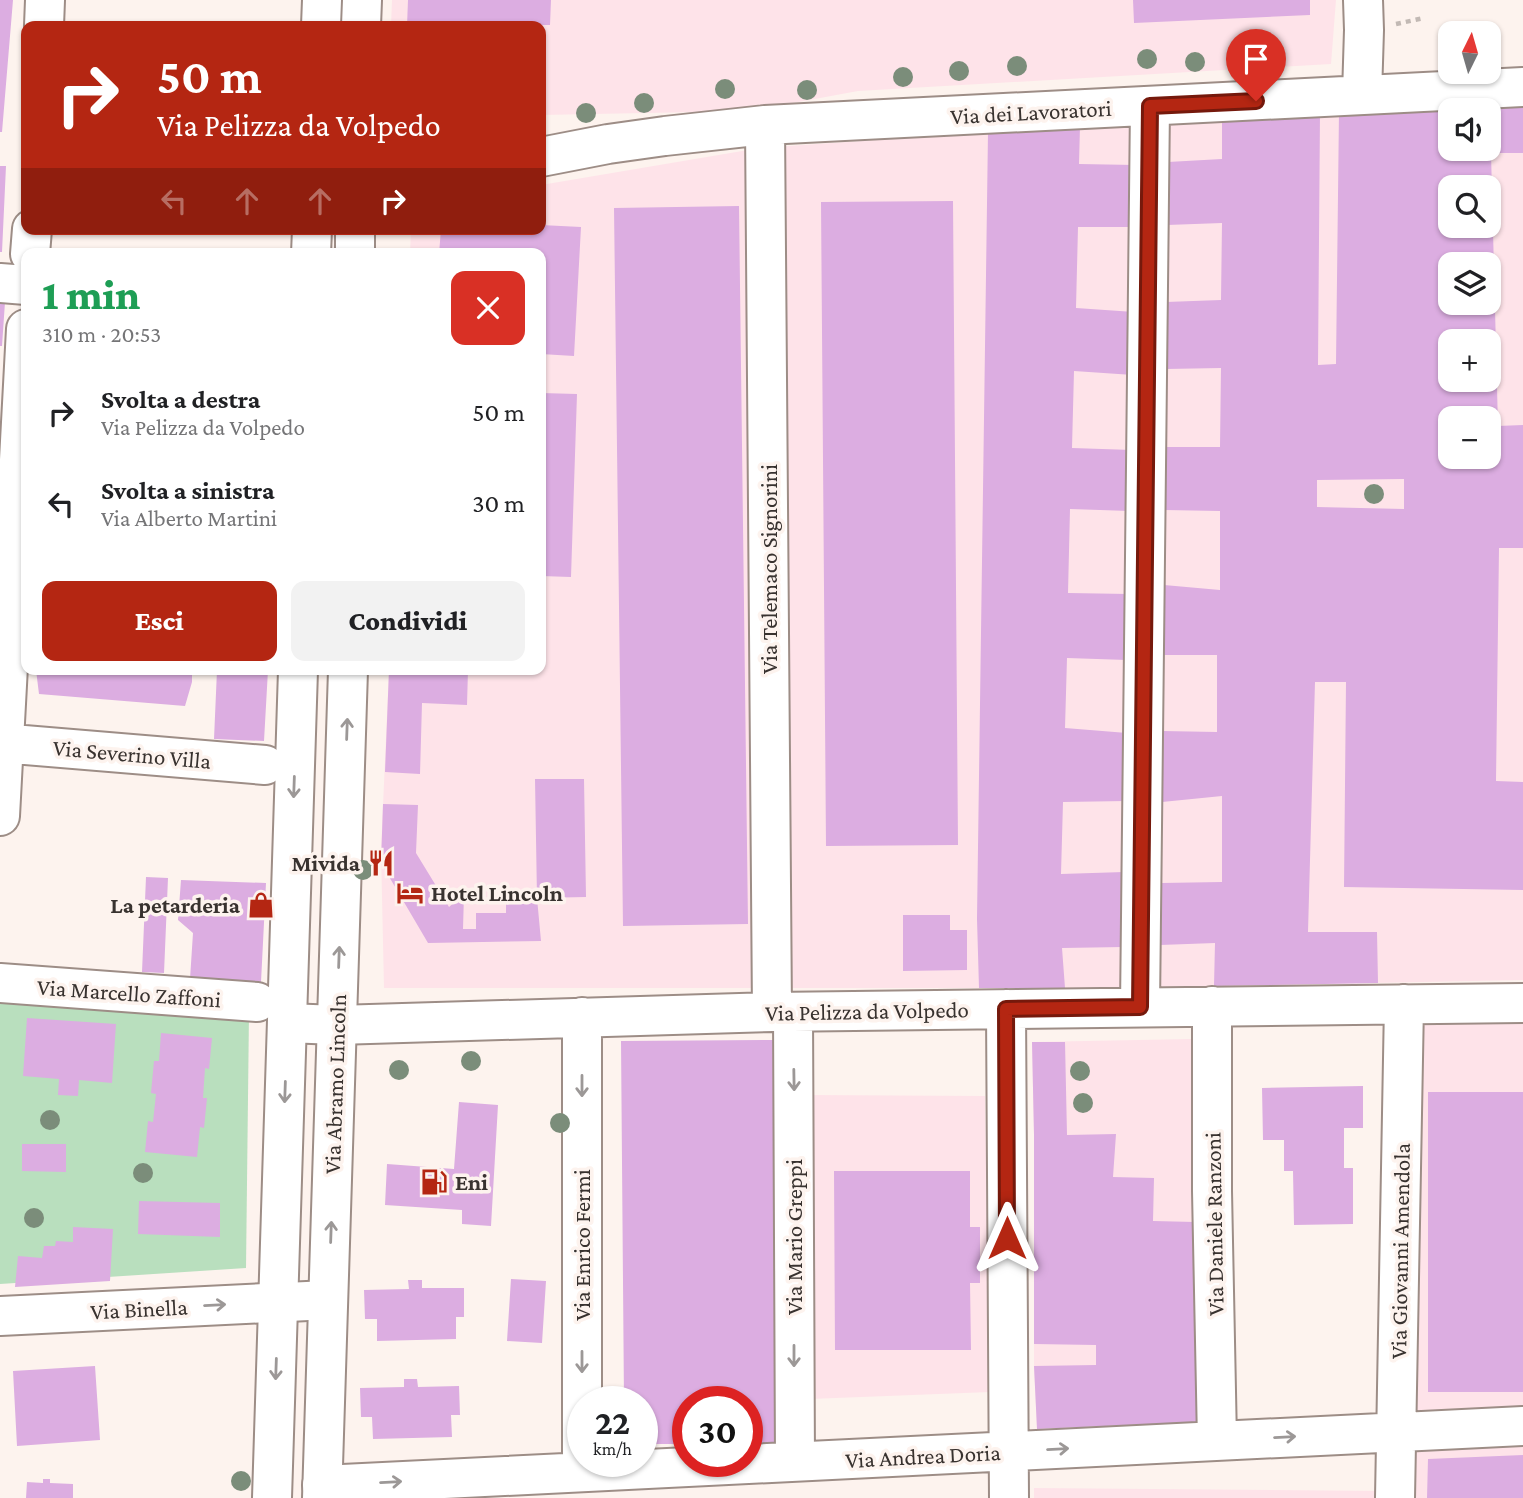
<!DOCTYPE html>
<html lang="it">
<meta charset="utf-8">
<style>
:root{--surface:#fff;--page:#f2f2f2;--text:#202124;--muted:#757577;--accent:#b42612}
body{margin:0;font-family:"Crimson Pro",serif;background:var(--page);color:var(--text);height:100vh;display:flex;flex-direction:column;font-size:26px;white-space:nowrap}
*{box-sizing:border-box;margin:0}
p{font-size:23px;color:var(--muted)}
.icon{flex:none;width:38px;height:38px;fill:none;stroke:currentColor;stroke-width:2;stroke-linecap:round;stroke-linejoin:round}
.map{position:relative;flex:1;overflow:hidden}
.details{position:absolute;left:21px;top:248px;width:525px;height:427px;display:flex;flex-direction:column;background:var(--surface);border-radius:14px;box-shadow:0 2px 5px #0004}
.details>*{flex:none}
.hud{position:absolute;left:21px;top:21px;width:525px;height:214px;border-radius:14px;box-shadow:0 2px 5px #0004;background:#b42612;color:#fff;overflow:hidden}
.needle{width:46px;rotate:5deg}
.controls{position:absolute;left:1438px;top:21px;display:grid;gap:14px}
.controls a{display:grid;place-items:center;width:63px;height:63px;border-radius:14px;background:var(--surface);box-shadow:0 2px 5px #0004;font-size:35px}
.speed{position:absolute;left:567px;top:1386px;display:flex;gap:14px;font-size:35px;font-weight:700;text-align:center}
.speed>*{display:grid;place-content:center;width:91px;height:91px;border-radius:50%;background:var(--surface);box-shadow:0 2px 5px #0004;line-height:1}
.speed small{font-size:18px;font-weight:400}
.speed .limit{border:10px solid #d22;background:#fff;color:#111}
.pin{position:absolute;display:grid;place-items:center;width:60px;height:60px;color:#fff;margin:-72px -30px;border-radius:50% 50% 50% 0;rotate:-45deg;box-shadow:0 0 7px #0007}
.pin .icon{rotate:45deg}
.me{position:absolute;width:77px;margin:-38px;rotate:0deg;stroke-linejoin:round;filter:drop-shadow(0 0 5px #0008)}
.turn{display:flex;align-items:center;gap:24px;height:147px;padding:0 21px;font-size:32px}
.turn .icon{width:91px;height:91px;stroke-width:2.5}
.turn b{display:block;font-size:49px;line-height:60px}
.lanes{display:flex;align-items:center;height:66px;padding:0 21px;background:#0003;justify-content:center;gap:35px;direction:ltr}
.lanes .off{opacity:.35}
.round{display:grid;place-items:center;flex:none;width:74px;height:74px;border-radius:14px;background:var(--page)}
.summary{display:flex;align-items:center;justify-content:space-between;height:119px;padding:0 21px}
h1{font-size:42px;font-weight:800;line-height:52px;color:#1e9e55}
.primary-button{display:flex;gap:14px;margin-top:auto;padding:14px 21px}
.primary-button a{flex:1;height:80px;border-radius:14px;background:var(--accent);color:#fff;font-size:28px;font-weight:800;line-height:80px;text-align:center}
.primary-button a+a{background:var(--page);color:var(--text)}
ul{padding:0;list-style:none}
li{display:flex;align-items:center;gap:21px;height:91px;padding:0 21px}
li div{flex:1}
li b{display:block;font-size:26px}
li em{font-style:normal}
.map>svg:first-child{display:block}
</style>
<div class="map">
<svg width="1523" height="1498" viewBox="0 0 1523 1498">
<rect width="100%" height="100%" fill="#fdf3ee"/>
<path fill="#fee3e9" fill-rule="evenodd" d="M 392,0 L 1336,0 L 1331,64 L 858,91 L 750,111 L 541,115 L 541,26 L 391,26 Z
M 1523,102 L 1523,980 L 1160,987 L 1168,120 ZM 1451,110 L 1489,110 L 1489,149 L 1451,149 ZM 1451,187 L 1489,187 L 1489,226 L 1451,226 ZM 1451,264 L 1489,264 L 1489,303 L 1451,303 ZM 1451,341 L 1489,341 L 1489,380 L 1451,380 ZM 1451,418 L 1489,418 L 1489,457 L 1451,457 Z
M 1136,122 L 1123,988 L 384,988 L 381,851 L 389,670 L 541,670 L 541,254 L 410,254 L 411,229 L 541,229 L 541,185 L 760,148 Z
M 1523,1014 L 1523,1498 L 1414,1498 L 1419,1018 Z
M 1192,1039 L 1197,1422 L 1037,1429 L 1034,1366 L 1034,1135 L 1032,1042 Z
M 806,1095 L 985,1096 L 990,1392 L 810,1399 Z
M 1034,1488 L 1382,1491 L 1382,1498 L 1034,1498 Z"/>
<path fill="#b9dfbe" d="M 0,992 L 249,1012 L 246,1268 L 0,1284 Z"/>
<path fill="#dcade1" fill-rule="evenodd" d="M 0,0 L 13,0 L 2,132 L 0,132 Z
M 408,0 L 551,0 L 550,25 L 407,26 Z
M 1133,0 L 1310,0 L 1310,15 L 1134,23 Z
M 1523,102 L 1523,153 L 1491,153 L 1498,426 L 1523,425 L 1523,548 L 1499,548 L 1496,781 L 1523,782 L 1523,890 L 1344,887 L 1346,682 L 1315,682 L 1308,932 L 1377,932 L 1378,983 L 1214,986 L 1215,943 L 1160,945 L 1161,883 L 1222,882 L 1222,796 L 1162,802 L 1162,731 L 1217,732 L 1217,655 L 1163,655 L 1164,585 L 1220,590 L 1220,511 L 1165,510 L 1165,447 L 1220,447 L 1221,368 L 1166,369 L 1166,302 L 1221,300 L 1222,223 L 1167,225 L 1168,162 L 1222,159 L 1222,117 L 1320,112 L 1318,365 L 1336,364 L 1339,111 ZM 1451,110 L 1489,110 L 1489,149 L 1451,149 ZM 1451,187 L 1489,187 L 1489,226 L 1451,226 ZM 1451,264 L 1489,264 L 1489,303 L 1451,303 ZM 1451,341 L 1489,341 L 1489,380 L 1451,380 ZM 1451,418 L 1489,418 L 1489,457 L 1451,457 ZM 1404,479 L 1404,509 L 1317,507 L 1317,480 Z
M 1080,126 L 1079,164 L 1135,165 L 1135,227 L 1078,227 L 1076,308 L 1134,312 L 1133,375 L 1074,371 L 1072,448 L 1132,450 L 1130,511 L 1070,509 L 1068,593 L 1129,594 L 1127,660 L 1067,658 L 1065,728 L 1127,733 L 1126,801 L 1063,802 L 1061,874 L 1124,872 L 1123,947 L 1062,948 L 1065,988 L 979,988 L 977,919 L 988,132 Z
M 0,166 L 6,166 L 2,252 L 0,252 Z
M 953,201 L 958,845 L 826,846 L 821,202 Z
M 739,206 L 748,924 L 623,926 L 614,208 Z
M 541,225 L 581,227 L 574,356 L 541,354 L 541,254 L 439,254 L 441,229 L 541,229 Z
M 0,301 L 5,302 L 2,346 L 0,346 Z
M 541,393 L 577,394 L 571,577 L 541,576 Z
M 36,670 L 192,670 L 192,682 L 185,706 L 39,694 Z
M 217,670 L 268,670 L 264,741 L 214,739 Z
M 389,670 L 468,670 L 467,705 L 422,703 L 420,774 L 385,772 Z
M 535,779 L 584,779 L 586,897 L 537,898 Z
M 383,804 L 418,805 L 416,853 L 449,907 L 464,894 L 463,929 L 476,929 L 476,913 L 506,913 L 506,897 L 537,898 L 541,941 L 428,943 L 381,863 Z
M 146,877 L 168,878 L 164,973 L 142,972 Z
M 181,880 L 266,883 L 261,982 L 190,979 L 193,933 L 178,920 Z
M 903,915 L 950,915 L 950,930 L 967,930 L 967,970 L 903,971 Z
M 27,1018 L 116,1024 L 112,1083 L 79,1080 L 78,1096 L 58,1095 L 59,1079 L 23,1076 Z
M 161,1033 L 212,1038 L 209,1069 L 205,1068 L 203,1098 L 207,1098 L 204,1128 L 200,1127 L 197,1157 L 145,1152 L 148,1121 L 153,1122 L 156,1094 L 151,1093 L 154,1061 L 159,1061 Z
M 775,1040 L 778,1444 L 747,1444 L 747,1402 L 688,1402 L 688,1444 L 642,1444 L 642,1402 L 624,1402 L 621,1041 Z
M 1032,1042 L 1065,1042 L 1067,1135 L 1116,1134 L 1113,1177 L 1154,1178 L 1153,1221 L 1195,1222 L 1197,1422 L 1037,1429 L 1034,1366 L 1096,1365 L 1096,1345 L 1034,1344 L 1034,1135 Z
M 1363,1086 L 1363,1128 L 1344,1128 L 1344,1168 L 1353,1168 L 1353,1224 L 1294,1225 L 1293,1171 L 1284,1171 L 1284,1140 L 1263,1140 L 1262,1088 Z
M 1428,1092 L 1523,1092 L 1523,1392 L 1428,1392 Z
M 459,1102 L 498,1105 L 491,1226 L 462,1224 L 462,1210 L 385,1205 L 387,1164 L 454,1169 Z
M 22,1144 L 66,1144 L 66,1172 L 22,1171 Z
M 834,1171 L 970,1171 L 970,1227 L 980,1227 L 980,1283 L 970,1283 L 971,1350 L 835,1350 Z
M 139,1201 L 220,1203 L 220,1237 L 138,1234 Z
M 73,1227 L 113,1229 L 110,1281 L 15,1287 L 18,1256 L 42,1258 L 44,1246 L 55,1246 L 56,1241 L 73,1242 Z
M 511,1279 L 546,1281 L 542,1343 L 507,1341 Z
M 408,1280 L 422,1280 L 422,1288 L 464,1288 L 464,1317 L 456,1317 L 456,1339 L 377,1341 L 377,1319 L 365,1319 L 364,1290 L 409,1289 Z
M 95,1366 L 100,1440 L 17,1446 L 13,1371 Z
M 404,1379 L 417,1379 L 418,1387 L 459,1386 L 460,1415 L 451,1415 L 452,1437 L 373,1439 L 372,1417 L 361,1417 L 360,1388 L 404,1387 Z
M 1523,1455 L 1523,1498 L 1427,1498 L 1428,1459 Z
M 43,1479 L 50,1479 L 50,1483 L 73,1484 L 73,1498 L 26,1498 L 27,1482 L 43,1483 Z"/>
<g fill="none" stroke-linecap="round" stroke-linejoin="round">
<g stroke="#9d8d86" stroke-width="42">
<path id="minor" d="M 44,26 L 45,0
M 1362,95 L 1364,30 L 1363,0
M 765,125 L 772,1012
M 541,157 L 608,144 L 665,136 L 765,125 L 1523,87
M 30,254 L 32,229
M 0,283 L 26,285
M 0,743 L 265,765
M 0,816 L 26,329
M 0,983 L 257,1002
M 1212,1006 L 1212,1191 L 1217,1441
M 1140,1007 L 1150,106
M 1006,1009 L 1009,1498
M 793,1012 L 795,1462
M 287,1023 L 337,1025 L 772,1012 L 1523,1003
M 0,1316 L 328,1300
M 582,1472 L 582,1017
M 322,1485 L 1523,1426
M 1395,1498 L 1404,1004"/>
</g>
<g stroke="#9d8d86" stroke-width="42">
<path id="major" d="M 321,26 L 322,0
M 361,26 L 362,0
M 311,254 L 312,229
M 355,254 L 355,229
M 272,1498 L 298,670
M 322,1498 L 348,670"/>
</g>
<path stroke="#c2b9b4" stroke-width="4.5" stroke-dasharray="5 5" stroke-linecap="butt" d="M 1396,24 L 1424,18"/>
<use href="#minor" stroke="#fff" stroke-width="38"/>
<use href="#major" stroke="#fff" stroke-width="38"/>
</g>
<g fill="#7b8d7a">
<circle cx="1147" cy="59" r="10"/>
<circle cx="1195" cy="62" r="10"/>
<circle cx="1017" cy="66" r="10"/>
<circle cx="959" cy="71" r="10"/>
<circle cx="903" cy="77" r="10"/>
<circle cx="725" cy="89" r="10"/>
<circle cx="807" cy="90" r="10"/>
<circle cx="644" cy="103" r="10"/>
<circle cx="586" cy="113" r="10"/>
<circle cx="1374" cy="494" r="10"/>
<circle cx="363" cy="870" r="10"/>
<circle cx="471" cy="1061" r="10"/>
<circle cx="399" cy="1070" r="10"/>
<circle cx="1080" cy="1071" r="10"/>
<circle cx="1083" cy="1103" r="10"/>
<circle cx="50" cy="1120" r="10"/>
<circle cx="560" cy="1123" r="10"/>
<circle cx="143" cy="1173" r="10"/>
<circle cx="34" cy="1218" r="10"/>
<circle cx="241" cy="1481" r="10"/>
</g>
<defs><path id="oneway-shaft" d="M-6 0H5M1.5-3L5.5 0L1.5 3" fill="none" stroke-width="1.6" stroke-linecap="round" stroke-linejoin="round" transform="scale(1.75)"/></defs>
<g stroke="#9c9897">
<use href="#oneway-shaft" transform="translate(347 729) rotate(-88)"/>
<use href="#oneway-shaft" transform="translate(294 787) rotate(92)"/>
<use href="#oneway-shaft" transform="translate(339 957) rotate(-88)"/>
<use href="#oneway-shaft" transform="translate(794 1080) rotate(89)"/>
<use href="#oneway-shaft" transform="translate(582 1086) rotate(90)"/>
<use href="#oneway-shaft" transform="translate(285 1092) rotate(92)"/>
<use href="#oneway-shaft" transform="translate(331 1232) rotate(-88)"/>
<use href="#oneway-shaft" transform="translate(215 1305) rotate(-3)"/>
<use href="#oneway-shaft" transform="translate(794 1356) rotate(90)"/>
<use href="#oneway-shaft" transform="translate(582 1362) rotate(90)"/>
<use href="#oneway-shaft" transform="translate(276 1369) rotate(92)"/>
<use href="#oneway-shaft" transform="translate(1285 1437) rotate(-3)"/>
<use href="#oneway-shaft" transform="translate(1058 1449) rotate(-3)"/>
<use href="#oneway-shaft" transform="translate(391 1482) rotate(-3)"/>
</g>
<g fill="none" stroke-linecap="round" stroke-linejoin="round">
<g stroke="#75190c" stroke-width="18">
<path id="route" d="M 1007,1238 L 1006,1009 L 1140,1007 L 1150,106 L 1256,101"/>
</g>
<use href="#route" stroke="#b42612" stroke-width="12"/>
</g>
<defs>
<g id="restaurant-bare" transform="scale(2.1)"><path d="M-5-6h1v4h1v-4h1v4h1v-4h1v5L-1.5 .5V6h-2V.5L-5-1ZM5-6V6H3V1.5H1.5Q1.5-4 5-6Z" fill="#b42612" stroke="#fdf3ee" stroke-width="2.5" paint-order="stroke"/></g>
<g id="hotel-bare" transform="scale(2.1)"><path d="M-6-4.5h1.5V1H6V5H4.5V3h-9V5H-6ZM-4 0a1.8 1.8 0 1 1 3.6 0ZM.5 0V-2.5h3Q6-2.5 6 0Z" fill="#b42612" stroke="#fdf3ee" stroke-width="2.5" paint-order="stroke"/></g>
<g id="shop-bare" transform="scale(2.1)"><path d="M-5-2.5h2.3a2.7 3.5 0 0 1 5.4 0H5L5.5 6h-11ZM-1.5-2.5h3a1.5 2.3 0 0 0-3 0Z" fill="#b42612" stroke="#fdf3ee" stroke-width="2.5" paint-order="stroke"/></g>
<g id="fuel-bare" transform="scale(2.1)"><path d="M-5.5-6h7V0h2V4h1.3V-2.5L3-4.5l.8-.8L6-3V5H2.5V1h-1V6h-7ZM-4.2-4.7v3.2H.2V-4.7Z" fill="#b42612" stroke="#fdf3ee" stroke-width="2.5" paint-order="stroke"/></g>
</defs>
<g fill-rule="evenodd">
<use href="#restaurant-bare" x="381" y="863"/>
<use href="#hotel-bare" x="410" y="893"/>
<use href="#shop-bare" x="261" y="905"/>
<use href="#fuel-bare" x="434" y="1182"/>
</g>
<g text-anchor="middle" dominant-baseline="central" stroke-width="7" stroke-linejoin="round" paint-order="stroke">
<g font-size="23" fill="#38322f" stroke="#fdf3ee">
<text transform="translate(1031 112) rotate(-3)">Via dei Lavoratori</text>
<text transform="translate(769 569) rotate(-90)">Via Telemaco Signorini</text>
<text transform="translate(132 754) rotate(5)">Via Severino Villa</text>
<text transform="translate(129 993) rotate(4)">Via Marcello Zaffoni</text>
<text transform="translate(867 1011) rotate(-1)">Via Pelizza da Volpedo</text>
<text transform="translate(335 1084) rotate(-88)">Via Abramo Lincoln</text>
<text transform="translate(1214 1224) rotate(-91)">Via Daniele Ranzoni</text>
<text transform="translate(794 1237) rotate(-90)">Via Mario Greppi</text>
<text transform="translate(582 1245) rotate(-90)">Via Enrico Fermi</text>
<text transform="translate(1400 1251) rotate(-89)">Via Giovanni Amendola</text>
<text transform="translate(139 1309) rotate(-3)">Via Binella</text>
<text transform="translate(923 1456) rotate(-3)">Via Andrea Doria</text>
</g>
<g font-size="23" font-weight="bold" fill="#38322f" stroke="#fdf3ee" text-anchor="end">
<text x="360" y="863">Mivida</text>
<text x="431" y="893" text-anchor="start">Hotel Lincoln</text>
<text x="240" y="905">La petarderia</text>
<text x="455" y="1182" text-anchor="start">Eni</text>
</g>
</g>
</svg>
<div class="controls">
<a><svg class="needle" viewBox="-14 -14 28 28"><path d="M0-13l5 13h-10z" fill="#e53935"/><path d="M0 13l5-13h-10z" fill="#757577"/></svg></a>
<a><svg class="icon" aria-label="sound" viewBox="0 0 24 24"><path d="M4 9h4l5-4v14l-5-4H4zM17 9q2 3 0 6"/></svg></a>
<a><svg class="icon" aria-label="search" viewBox="0 0 24 24"><circle cx="10" cy="10" r="6"/><path d="M15 15l6 6"/></svg></a>
<a><svg class="icon" aria-label="layers" viewBox="0 0 24 24"><path d="M12 4l9 5-9 5-9-5zM3 14l9 5 9-5"/></svg></a>
<a>+</a>
<a>−</a>
</div>
<div class="speed"><div>22<small>km/h</small></div><div class="limit">30</div></div>
<div class="pin" style="left:1256px;top:101px;background:#d93025"><svg class="icon" aria-label="arrive" viewBox="0 0 24 24"><path d="M6 21V4h12l-3 4 3 4H6"/></svg></div>
<svg class="me" style="left:1007px;top:1238px" viewBox="-20 -20 40 40"><path d="M0-17L14 15 0 8-14 15z" fill="#b42612" stroke="#fff" stroke-width="4"/></svg>
<div class="hud">
<div class="turn"><svg class="icon" aria-label="right" viewBox="0 0 24 24"><path d="M7 20v-9h11M14 6l5 5-5 5"/></svg><div><b>50 m</b>Via Pelizza da Volpedo</div></div>
<div class="lanes"><svg class="icon off" aria-label="left" viewBox="0 0 24 24"><path d="M17 20v-9H6M10 6l-5 5 5 5"/></svg><svg class="icon off" aria-label="ahead" viewBox="0 0 24 24"><path d="M12 20V5M6 11l6-6 6 6"/></svg><svg class="icon off" aria-label="ahead" viewBox="0 0 24 24"><path d="M12 20V5M6 11l6-6 6 6"/></svg><svg class="icon" aria-label="right" viewBox="0 0 24 24"><path d="M7 20v-9h11M14 6l5 5-5 5"/></svg></div>
</div>
<section class="details">
<div class="summary"><div><h1>1 min</h1><p>310 m · 20:53</p></div><a class="round" style="background:#d93025;color:#fff"><svg class="icon" aria-label="close" viewBox="0 0 24 24"><path d="M6 6l12 12M18 6L6 18"/></svg></a></div>
<ul>
<li><svg class="icon" aria-label="right" viewBox="0 0 24 24"><path d="M7 20v-9h11M14 6l5 5-5 5"/></svg><div><b>Svolta a destra</b><p>Via Pelizza da Volpedo</p></div><em>50 m</em></li>
<li><svg class="icon" aria-label="left" viewBox="0 0 24 24"><path d="M17 20v-9H6M10 6l-5 5 5 5"/></svg><div><b>Svolta a sinistra</b><p>Via Alberto Martini</p></div><em>30 m</em></li>
</ul>
<div class="primary-button"><a>Esci</a><a>Condividi</a></div>
</section>
</div>
